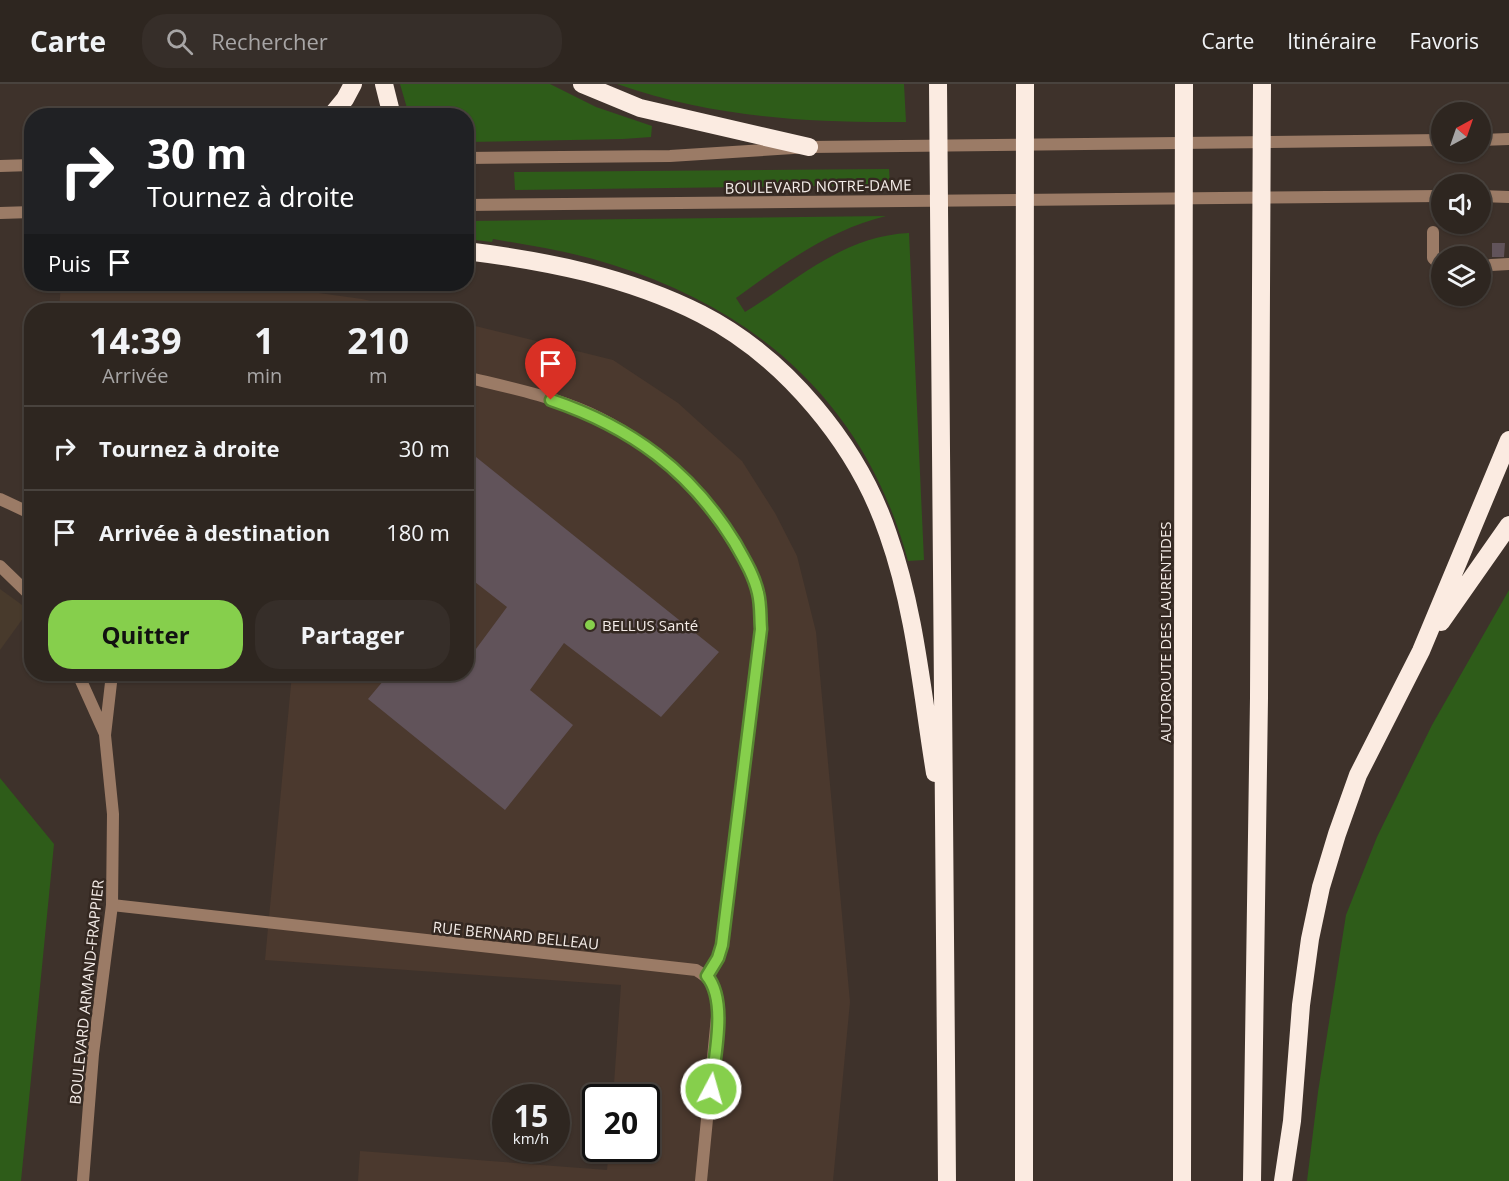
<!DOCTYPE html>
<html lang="fr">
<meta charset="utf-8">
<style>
:root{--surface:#2e2620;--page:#362e29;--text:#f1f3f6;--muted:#a7a5a5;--line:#49433e;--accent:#86cf4c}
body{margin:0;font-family:"Open Sans",sans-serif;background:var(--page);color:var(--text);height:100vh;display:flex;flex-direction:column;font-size:22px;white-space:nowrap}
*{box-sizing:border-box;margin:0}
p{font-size:20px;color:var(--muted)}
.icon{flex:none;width:33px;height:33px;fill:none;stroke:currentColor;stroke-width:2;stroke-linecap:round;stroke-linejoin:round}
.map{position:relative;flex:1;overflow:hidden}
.details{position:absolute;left:24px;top:219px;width:450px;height:378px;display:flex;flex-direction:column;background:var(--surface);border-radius:24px;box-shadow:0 2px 4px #0004,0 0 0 2px var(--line)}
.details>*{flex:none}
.guide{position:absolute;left:24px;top:24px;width:450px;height:183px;border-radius:24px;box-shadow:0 2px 4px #0004,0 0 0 2px var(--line);background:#202124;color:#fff;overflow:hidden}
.needle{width:39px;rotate:40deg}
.buttons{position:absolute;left:1431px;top:18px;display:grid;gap:12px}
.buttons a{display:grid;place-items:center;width:60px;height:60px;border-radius:50%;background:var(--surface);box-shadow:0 2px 4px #0004,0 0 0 2px var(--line);font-size:30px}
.speed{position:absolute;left:492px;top:1000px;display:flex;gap:12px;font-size:30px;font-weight:700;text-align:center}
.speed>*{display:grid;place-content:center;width:78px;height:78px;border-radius:50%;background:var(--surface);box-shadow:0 2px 4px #0004,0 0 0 2px var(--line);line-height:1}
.speed small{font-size:15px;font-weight:400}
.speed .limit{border:3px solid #111;border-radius:9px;background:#fff;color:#111}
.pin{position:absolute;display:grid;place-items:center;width:51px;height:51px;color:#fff;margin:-62px -26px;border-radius:50% 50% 50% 0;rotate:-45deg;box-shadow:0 0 6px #0007}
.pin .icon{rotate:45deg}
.me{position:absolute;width:66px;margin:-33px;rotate:6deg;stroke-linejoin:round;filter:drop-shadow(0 0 4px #0008)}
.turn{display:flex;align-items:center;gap:21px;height:126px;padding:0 24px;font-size:27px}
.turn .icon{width:78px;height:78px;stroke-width:2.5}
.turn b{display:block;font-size:42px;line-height:51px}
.then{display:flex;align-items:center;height:57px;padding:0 24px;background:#0003;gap:12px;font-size:22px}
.eta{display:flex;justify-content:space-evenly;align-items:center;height:102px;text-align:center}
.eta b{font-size:36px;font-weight:700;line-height:42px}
.primary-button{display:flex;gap:12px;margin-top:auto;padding:12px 24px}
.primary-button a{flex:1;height:69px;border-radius:24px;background:var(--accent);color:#111;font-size:24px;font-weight:700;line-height:69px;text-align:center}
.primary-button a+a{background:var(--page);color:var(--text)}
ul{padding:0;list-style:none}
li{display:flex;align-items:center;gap:18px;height:84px;padding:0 24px;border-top:2px solid var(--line)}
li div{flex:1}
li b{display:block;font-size:22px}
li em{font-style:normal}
header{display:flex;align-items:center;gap:36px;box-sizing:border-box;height:84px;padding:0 30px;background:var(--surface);border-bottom:2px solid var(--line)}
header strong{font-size:28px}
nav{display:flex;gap:33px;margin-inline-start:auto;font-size:21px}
.search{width:420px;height:54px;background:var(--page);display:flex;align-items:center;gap:15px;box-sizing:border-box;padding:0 21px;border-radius:24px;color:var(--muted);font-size:22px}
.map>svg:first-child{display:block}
</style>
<header>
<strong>Carte</strong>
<div class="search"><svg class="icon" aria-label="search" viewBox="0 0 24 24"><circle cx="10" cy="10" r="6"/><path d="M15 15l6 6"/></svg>Rechercher</div>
<nav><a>Carte</a><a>Itinéraire</a><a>Favoris</a></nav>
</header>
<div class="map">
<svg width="1509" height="1097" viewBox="0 0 1509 1097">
<rect width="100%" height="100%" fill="#3e322b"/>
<path fill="#4b392e" d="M 61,200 L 254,200 L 362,215 L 410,226 L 59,226 Z
M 467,240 L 613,276 L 678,319 L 742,377 L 775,429 L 797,472 L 816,548 L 850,918 L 833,1097 L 358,1097 L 360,1067 L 607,1086 L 609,1065 L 646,1065 L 646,1014 L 613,1014 L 621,901 L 265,876 L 292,590 L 466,590 Z"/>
<path fill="#483a2c" d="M 0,505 L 29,526 L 0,566 Z"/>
<path fill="#2e5c19" d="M 400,0 L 550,0 L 596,23 L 652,42 L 651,53 L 623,55 L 467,58 L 466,32 L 409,31 Z
M 617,0 L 904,0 L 906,38 C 807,39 711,33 617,0 Z
M 889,85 L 890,101 L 515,106 L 514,88 Z
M 886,132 C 831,145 781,181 736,214 L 745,228 C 799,195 843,152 909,149 L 924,476 L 908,477 C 867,324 763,228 613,181 C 574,168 533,162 493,155 L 492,158 L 467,155 L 467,137 Z
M 1509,506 L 1509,1097 L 1307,1097 L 1318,1008 L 1346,831 L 1377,753 L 1432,641 Z
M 0,694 L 54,760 L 21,1097 L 0,1097 Z"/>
<path fill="#61535a" d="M 1492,159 L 1505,159 L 1504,173 L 1492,173 Z
M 466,365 L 719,568 L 661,633 L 564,559 L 530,606 L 573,641 L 505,726 L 368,615 L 389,590 L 466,590 L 466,564 L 473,569 L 507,523 L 466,491 Z"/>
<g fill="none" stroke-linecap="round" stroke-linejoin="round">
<path stroke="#9b7b66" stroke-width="12" d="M 1433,148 L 1433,174 L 1442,183
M 1480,187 L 1491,181 L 1509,180
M 466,293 C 507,303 551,312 589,329 C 650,357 701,404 735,461 C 744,475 753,490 757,506 C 762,523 761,542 759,560 L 722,861 L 718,874 L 707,892
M 112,821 L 696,886 C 712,895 716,904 718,922 L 701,1097"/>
<path stroke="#9b7b66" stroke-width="12" d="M 0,415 L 32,430
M 0,482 L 32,513
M 78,590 L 105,650
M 83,1097 L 93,970 L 112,821 L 113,730 L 105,651 L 112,590"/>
<path stroke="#9b7b66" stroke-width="12" d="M 1480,56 L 1509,55
M 466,74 L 670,72 L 809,63 L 1442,56
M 0,82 L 32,81
M 1480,112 L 1509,113
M 466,121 L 1442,112
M 0,129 L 32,128"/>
<path stroke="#fbebe1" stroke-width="18" d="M 384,0 L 392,32
M 582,0 L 640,24 L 809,63
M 938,0 L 947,1097
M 331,32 L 345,15 L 353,0
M 466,167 C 547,177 628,193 701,230 C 785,273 858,361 888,450 C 915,526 922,609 935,689
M 1441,538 L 1509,441
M 1024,1097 L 1025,0
M 1182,1097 L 1184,0
M 1252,1097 L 1259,614 L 1262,0
M 1283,1097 L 1292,1037 L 1301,921 L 1310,855 L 1321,803 L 1337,750 L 1358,691 L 1421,567 L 1509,356"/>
</g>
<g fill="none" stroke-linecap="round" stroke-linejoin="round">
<g stroke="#578731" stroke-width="15">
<path id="route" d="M 551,316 C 631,343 691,387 735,459 C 744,475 754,491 758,509 C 761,521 760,533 761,545 L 722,861 L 718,874 L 707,892 C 728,917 714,974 711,1005"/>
</g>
<use href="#route" stroke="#86cf4c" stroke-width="10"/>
</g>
<circle fill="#86cf4c" stroke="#342821" stroke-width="2" cx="590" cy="541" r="6"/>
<g text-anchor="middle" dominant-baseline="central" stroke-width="5" stroke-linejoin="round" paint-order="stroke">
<g font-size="15" fill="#f5ede9" stroke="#342821">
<text transform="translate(818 102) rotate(-1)">BOULEVARD NOTRE-DAME</text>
<text transform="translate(1165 548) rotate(-90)">AUTOROUTE DES LAURENTIDES</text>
<text transform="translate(516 851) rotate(6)">RUE BERNARD BELLEAU</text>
<text transform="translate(86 908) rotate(-84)">BOULEVARD ARMAND-FRAPPIER</text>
</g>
<g font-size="15" fill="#f5ede9" stroke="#342821" text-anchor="start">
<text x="602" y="541">BELLUS Santé</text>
</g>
</g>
</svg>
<div class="buttons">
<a><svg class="needle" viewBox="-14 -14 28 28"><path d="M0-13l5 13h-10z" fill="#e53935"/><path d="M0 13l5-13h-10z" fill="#a7a5a5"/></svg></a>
<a><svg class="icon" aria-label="sound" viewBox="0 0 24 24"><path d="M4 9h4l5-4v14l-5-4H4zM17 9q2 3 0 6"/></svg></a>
<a><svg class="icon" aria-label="layers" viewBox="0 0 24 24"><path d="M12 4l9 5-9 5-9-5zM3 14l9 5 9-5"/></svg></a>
</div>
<div class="speed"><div>15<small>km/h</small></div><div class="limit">20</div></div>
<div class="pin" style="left:551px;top:316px;background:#d93025"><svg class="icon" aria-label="arrive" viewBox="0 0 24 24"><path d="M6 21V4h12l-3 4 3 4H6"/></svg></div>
<svg class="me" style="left:711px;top:1005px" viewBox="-20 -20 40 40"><circle r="17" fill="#86cf4c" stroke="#fff" stroke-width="3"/><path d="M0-11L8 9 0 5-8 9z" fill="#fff"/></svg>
<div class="guide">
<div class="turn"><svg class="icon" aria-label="right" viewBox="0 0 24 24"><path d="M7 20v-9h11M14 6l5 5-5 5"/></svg><div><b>30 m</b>Tournez à droite</div></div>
<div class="then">Puis<svg class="icon" aria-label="arrive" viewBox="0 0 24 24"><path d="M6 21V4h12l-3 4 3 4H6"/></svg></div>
</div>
<section class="details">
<div class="eta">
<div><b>14:39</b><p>Arrivée</p></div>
<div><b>1</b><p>min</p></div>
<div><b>210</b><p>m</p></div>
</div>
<ul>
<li><svg class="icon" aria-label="right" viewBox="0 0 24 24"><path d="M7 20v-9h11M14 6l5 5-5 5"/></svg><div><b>Tournez à droite</b></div><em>30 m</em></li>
<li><svg class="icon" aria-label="arrive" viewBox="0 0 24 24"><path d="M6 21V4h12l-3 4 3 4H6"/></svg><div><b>Arrivée à destination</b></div><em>180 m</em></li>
</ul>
<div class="primary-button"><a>Quitter</a><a>Partager</a></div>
</section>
</div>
